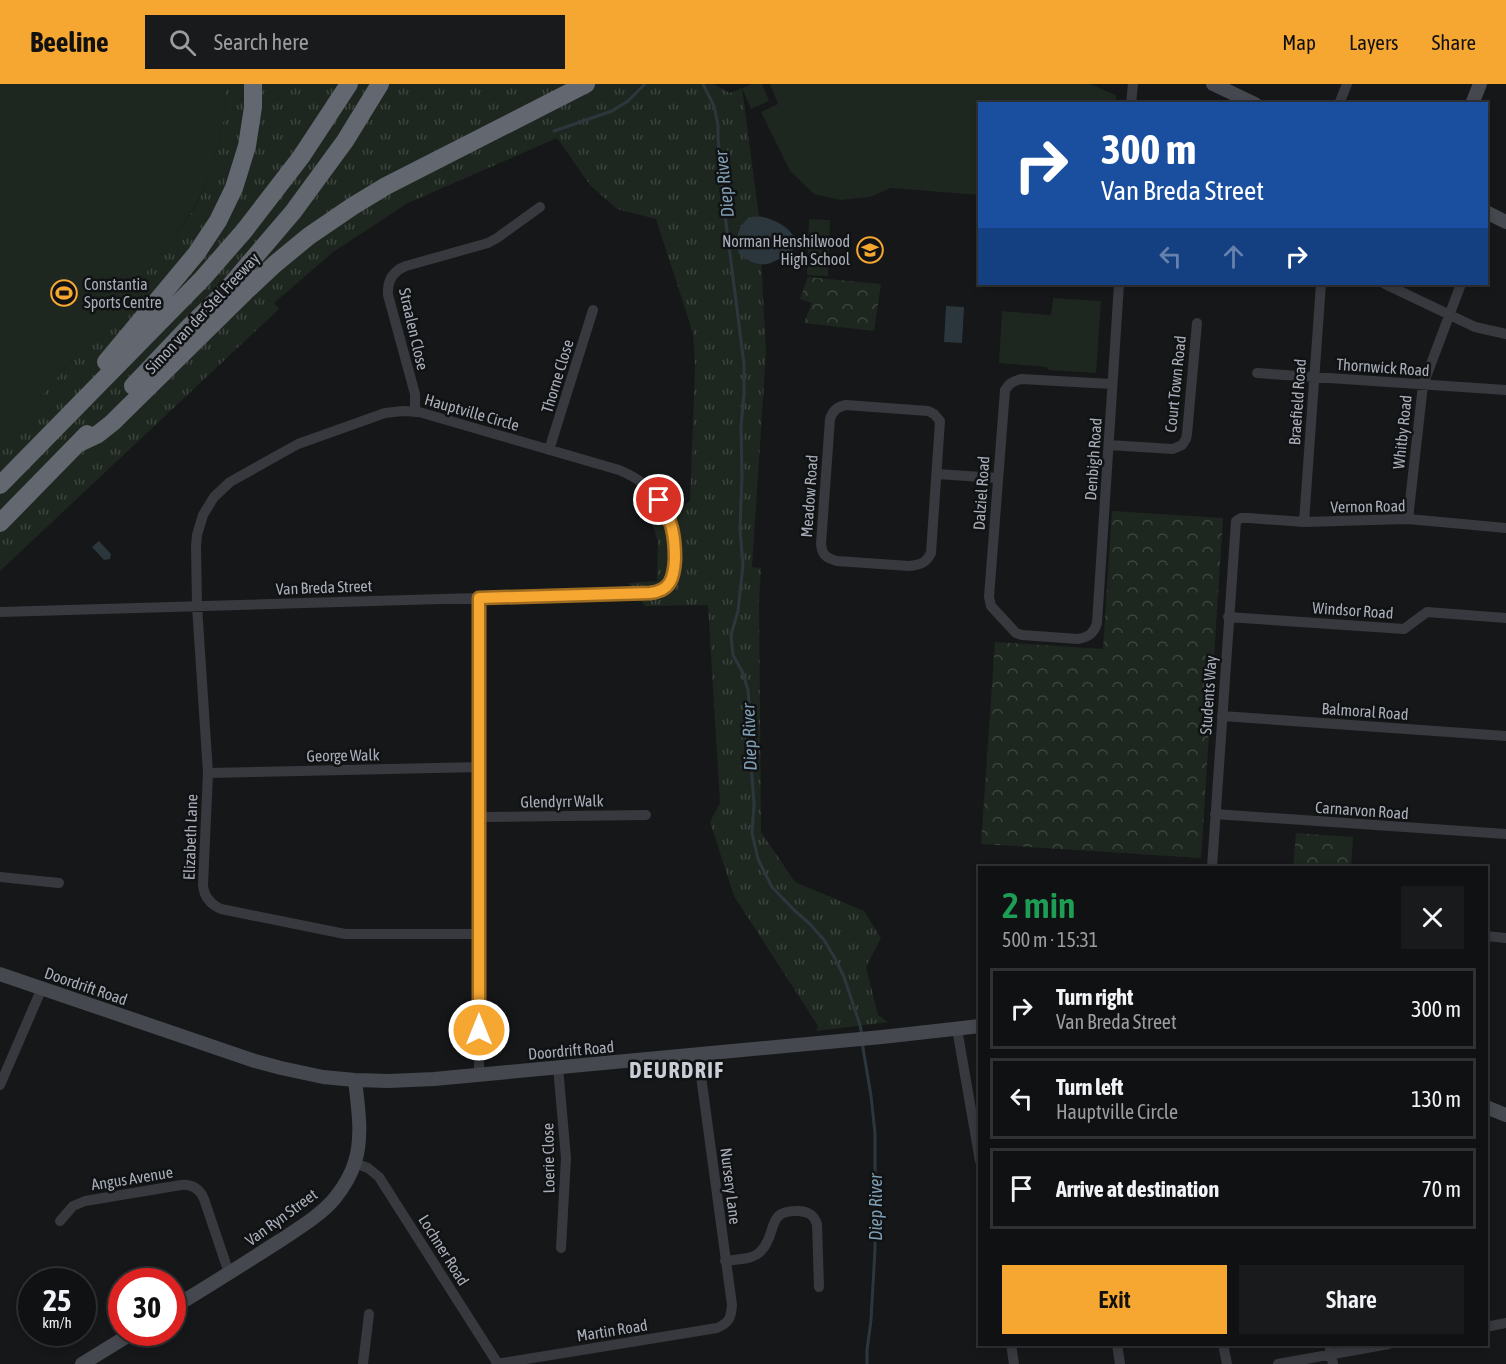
<!DOCTYPE html>
<meta charset="utf-8">
<style>
:root{--surface:#101113;--page:#191a1c;--text:#f1f3f6;--muted:#9c9da0;--line:#303133;--accent:#f6a731}
body{margin:0;font-family:"Asap Condensed",sans-serif;background:var(--page);color:var(--text);height:100vh;display:flex;flex-direction:column;font-size:22px;white-space:nowrap}
*{box-sizing:border-box;margin:0}
p{font-size:20px;color:var(--muted)}
.icon{flex:none;width:33px;height:33px;fill:none;stroke:currentColor;stroke-width:2;stroke-linecap:round;stroke-linejoin:round}
.map{position:relative;flex:1;overflow:hidden}
.details{position:absolute;left:978px;top:782px;width:510px;height:480px;display:flex;flex-direction:column;background:var(--surface);border-radius:0px;box-shadow:0 3px 9px #0003,0 0 0 2px var(--line)}
.details>*{flex:none}
.hud{position:absolute;left:978px;top:18px;width:510px;height:183px;border-radius:0px;box-shadow:0 3px 9px #0003,0 0 0 2px var(--line);background:#1a4fa0;color:#fff;overflow:hidden}
.speed{position:absolute;left:18px;top:1184px;display:flex;gap:12px;font-size:30px;font-weight:700;text-align:center}
.speed>*{display:grid;place-content:center;width:78px;height:78px;border-radius:50%;background:var(--surface);box-shadow:0 3px 9px #0003,0 0 0 2px var(--line);line-height:1}
.speed small{font-size:15px;font-weight:400}
.speed .limit{border:9px solid #d22;background:#fff;color:#111}
.pin{position:absolute;display:grid;place-items:center;width:51px;height:51px;color:#fff;margin:-26px;border:3px solid #fff;border-radius:50%;box-shadow:0 2px 6px #0007}
.me{position:absolute;width:66px;margin:-33px;rotate:0deg;stroke-linejoin:round;filter:drop-shadow(0 0 4px #0008)}
.turn{display:flex;align-items:center;gap:21px;height:126px;padding:0 24px;font-size:27px}
.turn .icon{width:78px;height:78px;stroke-width:2.5}
.turn b{display:block;font-size:42px;line-height:51px}
.lanes{display:flex;align-items:center;height:57px;padding:0 24px;background:#0003;justify-content:center;gap:30px;direction:ltr}
.lanes .off{opacity:.35}
.round{display:grid;place-items:center;flex:none;width:63px;height:63px;border-radius:0px;background:var(--page)}
.headline{display:flex;align-items:center;justify-content:space-between;height:102px;padding:0 24px}
h1{font-size:36px;font-weight:600;line-height:45px;color:#1e9e55}
.cta{display:flex;gap:12px;margin-top:auto;padding:12px 24px}
.cta a{flex:1;height:69px;border-radius:0px;background:var(--accent);color:#111;font-size:24px;font-weight:600;line-height:69px;text-align:center}
.cta a+a{background:var(--page);color:var(--text)}
ul{padding:0;list-style:none}
li{display:flex;align-items:center;gap:18px;height:81px;margin:0 12px 9px;padding:0 12px;border:3px solid var(--line);border-radius:0px}
li div{flex:1}
li b{display:block;font-size:22px}
li em{font-style:normal}
header{display:flex;align-items:center;gap:36px;box-sizing:border-box;height:84px;padding:0 30px;background:var(--accent);color:#111}
header strong{font-size:28px}
nav{display:flex;gap:33px;margin-inline-start:auto;font-size:21px}
.search{width:420px;height:54px;background:var(--page);display:flex;align-items:center;gap:15px;box-sizing:border-box;padding:0 21px;border-radius:0px;color:var(--muted);font-size:22px}
.map>svg:first-child{display:block}
</style>
<header>
<strong>Beeline</strong>
<div class="search"><svg class="icon" aria-label="search" viewBox="0 0 24 24"><circle cx="10" cy="10" r="6"/><path d="M15 15l6 6"/></svg>Search here</div>
<nav><a>Map</a><a>Layers</a><a>Share</a></nav>
</header>
<div class="map">
<svg width="1506" height="1280" viewBox="0 0 1506 1280">
<defs>
<pattern id="grass-tufts" width="24" height="20" patternUnits="userSpaceOnUse" patternTransform="scale(1.5)"><rect width="24" height="20" fill="#1e271f"/><path d="M3 7l-1-3M5 7V3M7 7l1-3M15 17l-1-3M17 17v-4M19 17l1-3" fill="none" stroke="#3c443d"/></pattern>
<pattern id="park-crowns" width="20" height="18" patternUnits="userSpaceOnUse" patternTransform="scale(1.5)"><rect width="20" height="18" fill="#1e271f"/><path d="M2 6a3 3 0 1 1 6 0M12 15a3 3 0 1 1 6 0" fill="none" stroke="#3c443d"/></pattern>
</defs>
<rect width="100%" height="100%" fill="#161719"/>
<path fill="url(#grass-tufts)" d="M 224,0 L 714,0 L 730,9 L 742,4 L 759,133 L 766,269 L 752,483 L 761,484 L 759,517 L 761,748 L 795,798 L 864,827 L 881,854 L 866,883 L 878,931 L 888,938 L 816,947 L 818,942 L 734,812 L 710,738 L 720,719 L 708,521 L 645,522 L 628,499 L 657,497 L 658,459 L 652,437 L 676,427 L 690,417 L 695,283 L 693,249 L 656,135 L 617,125 L 590,101 L 557,54 L 408,119 L 333,168 L 274,219 L 279,225 L 0,487 L 0,359 L 11,348 L 172,157 L 196,122 L 212,85 L 226,27 Z"/>
<path fill="url(#park-crowns)" d="M 808,193 L 881,200 L 874,247 L 804,239 L 812,219 L 800,215 Z
M 1112,427 L 1223,434 L 1201,774 L 981,760 L 995,558 L 1103,565 Z
M 1296,749 L 1353,753 L 1351,783 L 1293,783 Z"/>
<path fill="#1e271f" d="M 0,0 L 224,0 L 226,27 L 212,85 L 196,121 L 172,157 L 11,348 L 0,359 Z
M 752,0 L 762,0 L 769,17 L 751,25 L 742,4 Z
M 770,0 L 1090,0 L 1116,11 L 1116,19 L 980,20 L 979,111 L 891,104 L 870,113 L 840,116 L 814,110 L 790,87 L 761,28 L 778,20 Z
M 809,135 L 830,136 L 828,192 L 807,191 Z
M 1053,214 L 1101,217 L 1096,289 L 1048,286 L 1047,283 L 999,279 L 1002,227 L 1051,231 Z"/>
<path fill="#2c373d" d="M 749,133 C 753,133 758,132 763,133 C 788,139 813,161 777,176 C 769,180 765,182 755,179 C 750,178 744,173 739,170 C 735,153 737,145 749,133 Z
M 946,222 L 964,223 L 962,259 L 944,258 Z
M 99,457 L 111,470 L 110,475 L 104,476 L 92,463 Z"/>
<g fill="none" stroke-linecap="round" stroke-linejoin="round">
<path stroke="#2c373d" stroke-width="3" d="M 703,0 L 714,22 L 718,41 L 718,54 L 724,123 L 744,280 L 744,310 L 741,343 L 742,392 L 740,445 L 743,481 L 738,527 L 731,551 L 733,571 L 742,587 L 748,606 L 751,645 L 750,667 L 754,720 L 752,749 L 758,775 L 772,803 L 794,826 L 810,840 L 824,856 L 836,876 L 844,893 L 860,941 L 862,951
M 554,47 L 612,27 L 628,17 L 645,0
M 862,958 L 871,1012 L 875,1049 L 875,1166 L 871,1236 L 867,1266 L 867,1280"/>
<path stroke="#37393e" stroke-width="10" d="M 1131,20 L 1133,0
M 1339,20 L 1347,0
M 1385,200 L 1475,243 L 1506,250
M 1257,289 L 1506,306
M 1112,300 L 1021,295 C 1014,297 1009,299 1005,306 L 989,513 L 991,522 L 1016,549 L 1022,551 L 1078,555 C 1089,553 1094,549 1097,539 L 1119,200
M 846,321 L 928,327 L 934,330 L 940,337 L 931,469 C 926,479 920,481 909,482 L 837,477 C 826,474 822,471 821,460 L 830,335 C 833,326 837,323 846,321 Z
M 415,328 L 415,310 L 388,211 C 387,197 393,187 406,182 L 488,159 L 497,154 L 540,123
M 1109,361 L 1173,365 L 1182,361 L 1186,355 L 1187,350 L 1197,239
M 549,366 L 593,226
M 937,390 L 997,394
M 1408,435 L 1423,301 L 1461,200
M 1304,438 L 1321,200
M 0,528 L 650,509 C 673,506 674,490 675,471 C 675,451 672,433 660,417 C 650,402 636,393 619,386 L 419,328 L 403,327 L 385,329 L 298,360 L 230,398 L 214,413 L 203,431 L 197,451 L 196,462 L 197,522 L 208,689 L 203,801 C 204,813 210,820 221,825 L 345,850 L 479,850
M 1228,533 L 1404,545 L 1427,528 L 1506,534
M 1222,632 L 1506,652
M 208,689 L 480,683
M 1215,730 L 1506,750
M 480,733 L 646,731
M 1212,783 L 1236,437 L 1241,434 L 1248,434 L 1304,438 L 1408,435 L 1506,444
M 0,793 L 59,799
M 1486,852 L 1506,854
M 957,945 L 980,1077
M 558,983 L 566,1074 L 561,1164
M 479,991 L 479,514
M 0,1001 L 42,904
M 354,1079 L 368,1084 L 379,1093 L 498,1280
M 60,1137 L 73,1122 L 85,1117 L 181,1101 C 192,1100 200,1105 204,1115 L 229,1189
M 725,1177 C 737,1175 753,1176 761,1167 C 778,1150 765,1125 799,1127 C 809,1128 814,1131 817,1140 L 819,1203
M 1486,1243 L 1506,1239
M 1011,1260 L 1014,1280
M 1117,1260 L 1120,1280
M 1223,1260 L 1227,1280
M 1329,1260 L 1333,1280
M 363,1280 L 369,1230
M 496,1280 L 717,1244 C 729,1239 731,1234 732,1221 L 698,970
M 1278,1280 L 1389,1260"/>
<path stroke="#45484e" stroke-width="14" d="M 1213,0 L 1255,20
M 1472,20 L 1480,0
M 1486,128 L 1506,138
M 0,890 L 255,977 L 281,984 L 323,993 L 355,996 L 389,997 L 434,995 L 882,953 L 980,942
M 1486,1023 L 1506,1031
M 172,1224 C 209,1202 245,1179 281,1156 C 299,1144 321,1131 335,1114 C 343,1104 351,1091 355,1078 C 363,1052 358,1023 355,996
M 82,1280 L 134,1248"/>
<path stroke="#63676f" stroke-width="18" d="M 106,278 L 196,170 L 218,137 L 234,104 L 247,62 L 253,23 L 253,0
M 133,302 L 188,244 L 223,210 L 293,128 L 345,57 L 380,0
M 79,359 L 98,350 L 112,339 L 245,208 L 275,180 L 309,152 L 353,122 L 386,102 L 586,0
M 0,401 L 203,194 L 244,147 L 301,73 L 349,0
M 0,439 L 87,350"/>
</g>
<g fill="none" stroke-linecap="round" stroke-linejoin="round">
<g stroke="#a06d20" stroke-width="15">
<path id="route" d="M 479,946 L 479,514 L 650,509 C 671,507 674,493 675,475 C 675,452 672,435 659,416"/>
</g>
<use href="#route" stroke="#f6a731" stroke-width="10"/>
</g>
<defs>
<g id="school-ring" transform="scale(1.35)"><circle r="9.5" fill="#111214" stroke="#f6a731" stroke-width="1.5"/><path d="M0-5L7-2L0 1L-7-2ZM-4 1L0 2.5L4 1V4Q0 6-4 4Z" fill="#f6a731"/></g>
<g id="stadium-ring" transform="scale(1.35)"><circle r="9.5" fill="#111214" stroke="#f6a731" stroke-width="1.5"/><path d="M0-5a6.5 5 0 1 0 0 10a6.5 5 0 1 0 0-10ZM-3.5-1.8h7v3.6h-7Z" fill="#f6a731"/></g>
</defs>
<g fill-rule="evenodd">
<use href="#school-ring" x="870" y="166"/>
<use href="#stadium-ring" x="64" y="209"/>
</g>
<g text-anchor="middle" dominant-baseline="central" stroke-width="5" stroke-linejoin="round" paint-order="stroke">
<g font-size="16" fill="#a8aeb9" stroke="#111214" text-anchor="end">
<text x="850" y="157">Norman Henshilwood<tspan x="850" dy="18">High School</tspan></text>
<text x="84" y="200" text-anchor="start">Constantia<tspan x="84" dy="18">Sports Centre</tspan></text>
</g>
<g font-size="16" fill="#a8aeb9" stroke="#111214">
<text transform="translate(202 229) rotate(-47)">Simon van der Stel Freeway</text>
<text transform="translate(414 245) rotate(77)">Straalen Close</text>
<text transform="translate(1383 283) rotate(4)">Thornwick Road</text>
<text transform="translate(557 292) rotate(-73)">Thorne Close</text>
<text transform="translate(1175 300) rotate(-84)">Court Town Road</text>
<text transform="translate(1297 318) rotate(-86)">Braefield Road</text>
<text transform="translate(472 328) rotate(16)">Hauptville Circle</text>
<text transform="translate(1402 348) rotate(-84)">Whitby Road</text>
<text transform="translate(1093 375) rotate(-86)">Denbigh Road</text>
<text transform="translate(981 409) rotate(-86)">Dalziel Road</text>
<text transform="translate(809 412) rotate(-86)">Meadow Road</text>
<text transform="translate(1368 422) rotate(-1)">Vernon Road</text>
<text transform="translate(324 503) rotate(-2)">Van Breda Street</text>
<text transform="translate(1353 526) rotate(4)">Windsor Road</text>
<text transform="translate(1208 611) rotate(-86)">Students Way</text>
<text transform="translate(1365 627) rotate(4)">Balmoral Road</text>
<text transform="translate(343 671) rotate(-1)">George Walk</text>
<text transform="translate(562 717) rotate(-1)">Glendyrr Walk</text>
<text transform="translate(1362 726) rotate(4)">Carnarvon Road</text>
<text transform="translate(190 753) rotate(-88)">Elizabeth Lane</text>
<text transform="translate(86 902) rotate(19)">Doordrift Road</text>
<text transform="translate(571 966) rotate(-5)">Doordrift Road</text>
<text transform="translate(548 1074) rotate(-91)">Loerie Close</text>
<text transform="translate(132 1094) rotate(-9)">Angus Avenue</text>
<text transform="translate(731 1102) rotate(83)">Nursery Lane</text>
<text transform="translate(281 1133) rotate(-36)">Van Ryn Street</text>
<text transform="translate(444 1166) rotate(58)">Lochner Road</text>
<text transform="translate(612 1246) rotate(-9)">Martin Road</text>
</g>
<g font-size="18" font-style="italic" fill="#7f9fb4" stroke="#111214">
<text transform="translate(724 100) rotate(-96)">Diep River</text>
<text transform="translate(749 653) rotate(-92)">Diep River</text>
<text transform="translate(875 1123) rotate(-90)">Diep River</text>
</g>
<g font-size="22" font-weight="bold" letter-spacing="1.5" fill="#c9cdd5" stroke="#111214">
<text x="677" y="986">DEURDRIF</text>
</g>
</g>
</svg>
<div class="speed"><div>25<small>km/h</small></div><div class="limit">30</div></div>
<div class="pin" style="left:659px;top:416px;background:#d93025"><svg class="icon" aria-label="arrive" viewBox="0 0 24 24"><path d="M6 21V4h12l-3 4 3 4H6"/></svg></div>
<svg class="me" style="left:479px;top:946px" viewBox="-20 -20 40 40"><circle r="17" fill="#f6a731" stroke="#fff" stroke-width="3"/><path d="M0-11L8 9 0 5-8 9z" fill="#fff"/></svg>
<div class="hud">
<div class="turn"><svg class="icon" aria-label="right" viewBox="0 0 24 24"><path d="M7 20v-9h11M14 6l5 5-5 5"/></svg><div><b>300 m</b>Van Breda Street</div></div>
<div class="lanes"><svg class="icon off" aria-label="left" viewBox="0 0 24 24"><path d="M17 20v-9H6M10 6l-5 5 5 5"/></svg><svg class="icon off" aria-label="ahead" viewBox="0 0 24 24"><path d="M12 20V5M6 11l6-6 6 6"/></svg><svg class="icon" aria-label="right" viewBox="0 0 24 24"><path d="M7 20v-9h11M14 6l5 5-5 5"/></svg></div>
</div>
<section class="details">
<div class="headline"><div><h1>2 min</h1><p>500 m · 15:31</p></div><a class="round"><svg class="icon" aria-label="close" viewBox="0 0 24 24"><path d="M6 6l12 12M18 6L6 18"/></svg></a></div>
<ul>
<li><svg class="icon" aria-label="right" viewBox="0 0 24 24"><path d="M7 20v-9h11M14 6l5 5-5 5"/></svg><div><b>Turn right</b><p>Van Breda Street</p></div><em>300 m</em></li>
<li><svg class="icon" aria-label="left" viewBox="0 0 24 24"><path d="M17 20v-9H6M10 6l-5 5 5 5"/></svg><div><b>Turn left</b><p>Hauptville Circle</p></div><em>130 m</em></li>
<li><svg class="icon" aria-label="arrive" viewBox="0 0 24 24"><path d="M6 21V4h12l-3 4 3 4H6"/></svg><div><b>Arrive at destination</b></div><em>70 m</em></li>
</ul>
<div class="cta"><a>Exit</a><a>Share</a></div>
</section>
</div>
